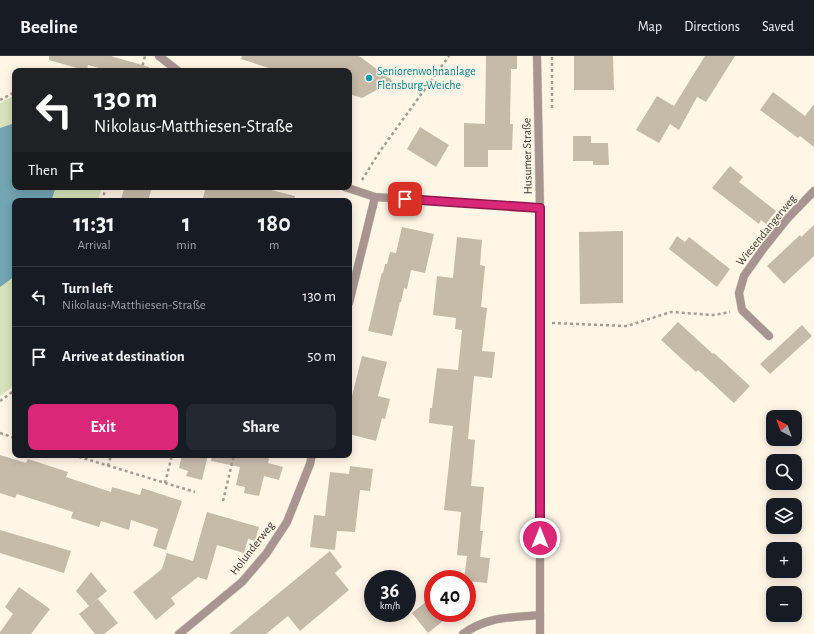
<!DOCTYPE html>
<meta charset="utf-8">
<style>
:root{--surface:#171b24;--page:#242831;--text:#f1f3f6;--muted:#9ea1a6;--line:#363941;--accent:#db2777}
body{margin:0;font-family:"Alegreya Sans",sans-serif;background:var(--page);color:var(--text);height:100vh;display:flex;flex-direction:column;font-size:15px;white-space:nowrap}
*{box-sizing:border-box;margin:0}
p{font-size:13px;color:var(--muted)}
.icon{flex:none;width:22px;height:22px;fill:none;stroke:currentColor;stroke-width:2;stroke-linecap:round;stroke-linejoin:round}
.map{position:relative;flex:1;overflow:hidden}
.sheet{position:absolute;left:12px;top:142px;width:340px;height:260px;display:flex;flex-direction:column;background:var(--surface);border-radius:8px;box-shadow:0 2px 10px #0003}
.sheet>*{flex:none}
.top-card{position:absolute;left:12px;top:12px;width:340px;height:122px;border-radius:8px;box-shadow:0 2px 10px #0003;background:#202124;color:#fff;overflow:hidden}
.needle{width:26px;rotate:319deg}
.fabs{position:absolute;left:766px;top:354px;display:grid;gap:8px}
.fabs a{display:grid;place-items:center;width:36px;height:36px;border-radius:8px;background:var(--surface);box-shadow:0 2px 10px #0003;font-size:20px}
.speed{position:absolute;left:364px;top:514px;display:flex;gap:8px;font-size:20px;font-weight:700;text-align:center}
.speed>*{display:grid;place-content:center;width:52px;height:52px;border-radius:50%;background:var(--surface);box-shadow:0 2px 10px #0003;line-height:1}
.speed small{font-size:10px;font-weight:400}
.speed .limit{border:6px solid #d22;background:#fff;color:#111}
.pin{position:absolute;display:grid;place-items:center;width:34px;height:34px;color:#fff;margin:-17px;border-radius:8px;box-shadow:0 2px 6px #0006}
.me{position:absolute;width:44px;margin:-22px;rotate:0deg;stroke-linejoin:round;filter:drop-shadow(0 0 3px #0008)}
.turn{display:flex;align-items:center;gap:14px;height:84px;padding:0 16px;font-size:18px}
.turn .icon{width:52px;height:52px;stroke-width:2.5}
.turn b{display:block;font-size:28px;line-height:34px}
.then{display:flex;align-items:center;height:38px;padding:0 16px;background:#0003;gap:8px;font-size:15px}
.eta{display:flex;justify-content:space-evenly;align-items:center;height:68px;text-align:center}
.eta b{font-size:24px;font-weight:700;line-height:28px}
.action{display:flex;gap:8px;margin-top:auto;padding:8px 16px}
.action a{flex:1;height:46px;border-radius:8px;background:var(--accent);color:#fff;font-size:16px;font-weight:700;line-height:46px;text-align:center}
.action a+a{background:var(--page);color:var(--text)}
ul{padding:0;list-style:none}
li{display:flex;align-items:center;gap:12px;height:60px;padding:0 16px;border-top:1px solid var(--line)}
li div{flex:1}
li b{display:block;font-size:15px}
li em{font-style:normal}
header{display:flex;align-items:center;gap:24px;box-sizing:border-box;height:56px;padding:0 20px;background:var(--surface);border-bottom:1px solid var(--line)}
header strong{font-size:19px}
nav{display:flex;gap:22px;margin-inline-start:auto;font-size:14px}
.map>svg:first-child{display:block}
</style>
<header>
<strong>Beeline</strong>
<nav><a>Map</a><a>Directions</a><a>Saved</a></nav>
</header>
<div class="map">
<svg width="814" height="578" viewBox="0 0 814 578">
<rect width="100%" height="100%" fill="#fff6e6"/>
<path fill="#d7e3bc" d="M 15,39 L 15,131 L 102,131 L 98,145 L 15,145 L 15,329 L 0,340 L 0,47 Z"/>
<path fill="#73a5b2" d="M 15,67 L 15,131 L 56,131 L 51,145 L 15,145 L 15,220 L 0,231 L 0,72 Z"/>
<path fill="#c6bba9" d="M 49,0 L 111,0 L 149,11 L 149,15 L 110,15 L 88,9 L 87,15 L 49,4 Z
M 242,0 L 359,0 L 393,25 L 362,42 L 349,38 L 349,15 L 278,15 L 241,3 Z
M 486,0 L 517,0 L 517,13 L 511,13 L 510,68 L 513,68 L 512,94 L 488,94 L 488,111 L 464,111 L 464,67 L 485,68 Z
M 574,0 L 613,0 L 614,34 L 574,34 Z
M 705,0 L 735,0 L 706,46 L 697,41 L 679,74 L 670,68 L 659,87 L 636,74 L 657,40 L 674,50 Z
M 773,36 L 805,60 L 814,48 L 814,91 L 800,80 L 798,82 L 760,54 Z
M 420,71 L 449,89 L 436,111 L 407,93 Z
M 573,80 L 591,80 L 591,87 L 608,87 L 609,109 L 593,109 L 593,105 L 573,105 Z
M 730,110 L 743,121 L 739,126 L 776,155 L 766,168 L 761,164 L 759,168 L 712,132 Z
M 125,131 L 152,131 L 148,145 L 120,145 Z
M 206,131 L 259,131 L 295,140 L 294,145 L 202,145 Z
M 814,169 L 814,200 L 784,228 L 767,210 L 800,179 L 801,181 Z
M 402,171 L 434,178 L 425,217 L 411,214 L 407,233 L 404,232 L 401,246 L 400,246 L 392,280 L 368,275 L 382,216 L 383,217 L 385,208 L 387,208 L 390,196 L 396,197 Z
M 623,175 L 623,247 L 580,248 L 579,176 Z
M 677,180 L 685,186 L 689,181 L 730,213 L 717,231 L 669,193 Z
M 457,181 L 482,184 L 480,209 L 485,210 L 481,251 L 487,252 L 482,295 L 495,296 L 492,322 L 474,320 L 468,383 L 475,384 L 471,430 L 484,431 L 480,475 L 483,475 L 480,501 L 490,502 L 487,527 L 467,525 L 467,523 L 464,523 L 467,500 L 457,499 L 461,456 L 444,454 L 453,370 L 429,367 L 430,352 L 432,352 L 437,312 L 458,314 L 462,274 L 455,273 L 456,262 L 433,259 L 437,220 L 453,222 Z
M 678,266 L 713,298 L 714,297 L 750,330 L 734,347 L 698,314 L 696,316 L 661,284 Z
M 802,269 L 812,280 L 770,318 L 760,308 Z
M 362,300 L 387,306 L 378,340 L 390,343 L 385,363 L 382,362 L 376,385 L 349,378 L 349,352 Z
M 0,399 L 26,407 L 28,403 L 68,416 L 66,421 L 111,436 L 112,431 L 140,439 L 142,432 L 182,445 L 166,494 L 153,490 L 158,473 L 131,464 L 129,474 L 101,465 L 99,471 L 71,462 L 73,456 L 17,438 L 15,442 L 0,437 Z
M 182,399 L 208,399 L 202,424 L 186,420 L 188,415 L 179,412 Z
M 212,399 L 270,399 L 268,407 L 283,411 L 279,424 L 264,420 L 259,440 L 244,437 L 245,431 L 236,429 L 240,411 L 211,405 Z
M 350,410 L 373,413 L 370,435 L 360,434 L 355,476 L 337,475 L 335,494 L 310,491 L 314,459 L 325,460 L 330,416 L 349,418 Z
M 207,456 L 259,471 L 255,485 L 248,483 L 244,497 L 217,489 L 207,524 L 198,521 L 171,542 L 175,548 L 156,564 L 133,536 L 162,513 L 167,497 L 193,505 Z
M 0,474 L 71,495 L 64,517 L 0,497 Z
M 330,495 L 342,511 L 335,517 L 349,534 L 300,575 L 288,560 L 266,578 L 229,578 Z
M 91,516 L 107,535 L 89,550 L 98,543 L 118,567 L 104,578 L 95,578 L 79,558 L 89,550 L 76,535 Z
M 19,531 L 50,553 L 31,578 L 0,578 L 0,576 L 13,558 L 5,551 Z
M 433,540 L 433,557 L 453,557 L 428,577 L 412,557 Z"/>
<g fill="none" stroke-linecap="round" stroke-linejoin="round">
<g stroke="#dcd4c5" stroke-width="9">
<path id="minor" d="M 159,0 L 178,15
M 345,131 L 375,141 L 540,152
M 349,247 L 375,141
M 769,280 L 742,254 L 739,237 L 744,220 L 763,193 L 787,163 L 814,135
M 179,578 L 242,526 L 266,498 L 287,466 L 310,408 L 312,399
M 463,578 C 488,560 510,562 540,559"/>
</g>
<g stroke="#dcd4c5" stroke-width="9">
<path id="tertiary" d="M 537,0 L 540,152 L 540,578"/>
</g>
<path stroke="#a49d91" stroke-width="2.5" stroke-dasharray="3 3" stroke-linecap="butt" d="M 141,15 L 145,0
M 0,44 L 15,36
M 552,52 L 552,0
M 362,124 L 380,95 L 449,0
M 102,145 L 106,131
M 552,267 L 627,270 L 671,256 L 713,259 L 730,256
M 0,345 L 15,334
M 0,377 L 15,382
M 73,399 L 195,436
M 108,410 L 111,399
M 165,427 L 172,399
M 223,445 L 234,399"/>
<use href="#minor" stroke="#a8958f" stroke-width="8"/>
<use href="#tertiary" stroke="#a8958f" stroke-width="8"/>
</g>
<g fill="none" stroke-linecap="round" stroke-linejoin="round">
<g stroke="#8e194d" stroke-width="10">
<path id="route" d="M 405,143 L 540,152 L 540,482"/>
</g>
<use href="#route" stroke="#db2777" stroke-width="7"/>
</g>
<circle fill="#0f9aa8" stroke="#fff6e6" stroke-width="1.5" cx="369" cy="22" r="4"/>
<g text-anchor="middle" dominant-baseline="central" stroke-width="3" stroke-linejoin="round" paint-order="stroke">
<g font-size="12" fill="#0d838f" stroke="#fff6e6" text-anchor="start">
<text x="377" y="15">Seniorenwohnanlage<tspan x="377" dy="14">Flensburg-Weiche</tspan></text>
</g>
<g font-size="12" fill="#3d3831" stroke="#fff6e6">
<text transform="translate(527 100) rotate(-91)">Husumer Straße</text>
<text transform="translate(766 174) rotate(-51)">Wiesendangerweg</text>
<text transform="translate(252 492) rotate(-52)">Holunderweg</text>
</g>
</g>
</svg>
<div class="fabs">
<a><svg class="needle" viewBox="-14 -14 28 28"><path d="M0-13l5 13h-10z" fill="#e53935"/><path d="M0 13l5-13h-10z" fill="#9ea1a6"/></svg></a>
<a><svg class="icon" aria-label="search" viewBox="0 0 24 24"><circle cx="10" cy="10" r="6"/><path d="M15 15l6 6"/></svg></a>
<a><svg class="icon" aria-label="layers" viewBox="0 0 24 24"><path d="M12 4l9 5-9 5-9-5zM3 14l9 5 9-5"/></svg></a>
<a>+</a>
<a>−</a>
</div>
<div class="speed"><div>36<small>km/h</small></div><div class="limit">40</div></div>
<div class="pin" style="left:405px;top:143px;background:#d93025"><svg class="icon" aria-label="arrive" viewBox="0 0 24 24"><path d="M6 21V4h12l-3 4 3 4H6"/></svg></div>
<svg class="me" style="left:540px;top:482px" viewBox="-20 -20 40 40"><circle r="17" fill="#db2777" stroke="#fff" stroke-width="3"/><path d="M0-11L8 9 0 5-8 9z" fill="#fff"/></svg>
<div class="top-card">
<div class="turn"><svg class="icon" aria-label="left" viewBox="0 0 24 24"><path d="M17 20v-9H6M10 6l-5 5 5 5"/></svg><div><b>130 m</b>Nikolaus-Matthiesen-Straße</div></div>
<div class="then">Then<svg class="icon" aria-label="arrive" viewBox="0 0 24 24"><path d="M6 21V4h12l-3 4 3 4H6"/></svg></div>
</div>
<section class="sheet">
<div class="eta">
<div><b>11:31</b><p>Arrival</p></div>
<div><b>1</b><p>min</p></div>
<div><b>180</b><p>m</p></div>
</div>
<ul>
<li><svg class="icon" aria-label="left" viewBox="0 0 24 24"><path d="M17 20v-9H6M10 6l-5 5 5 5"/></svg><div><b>Turn left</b><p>Nikolaus-Matthiesen-Straße</p></div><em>130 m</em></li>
<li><svg class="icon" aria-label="arrive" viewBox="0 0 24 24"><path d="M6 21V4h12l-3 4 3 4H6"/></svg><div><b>Arrive at destination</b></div><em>50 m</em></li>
</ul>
<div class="action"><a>Exit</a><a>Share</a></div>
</section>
</div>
